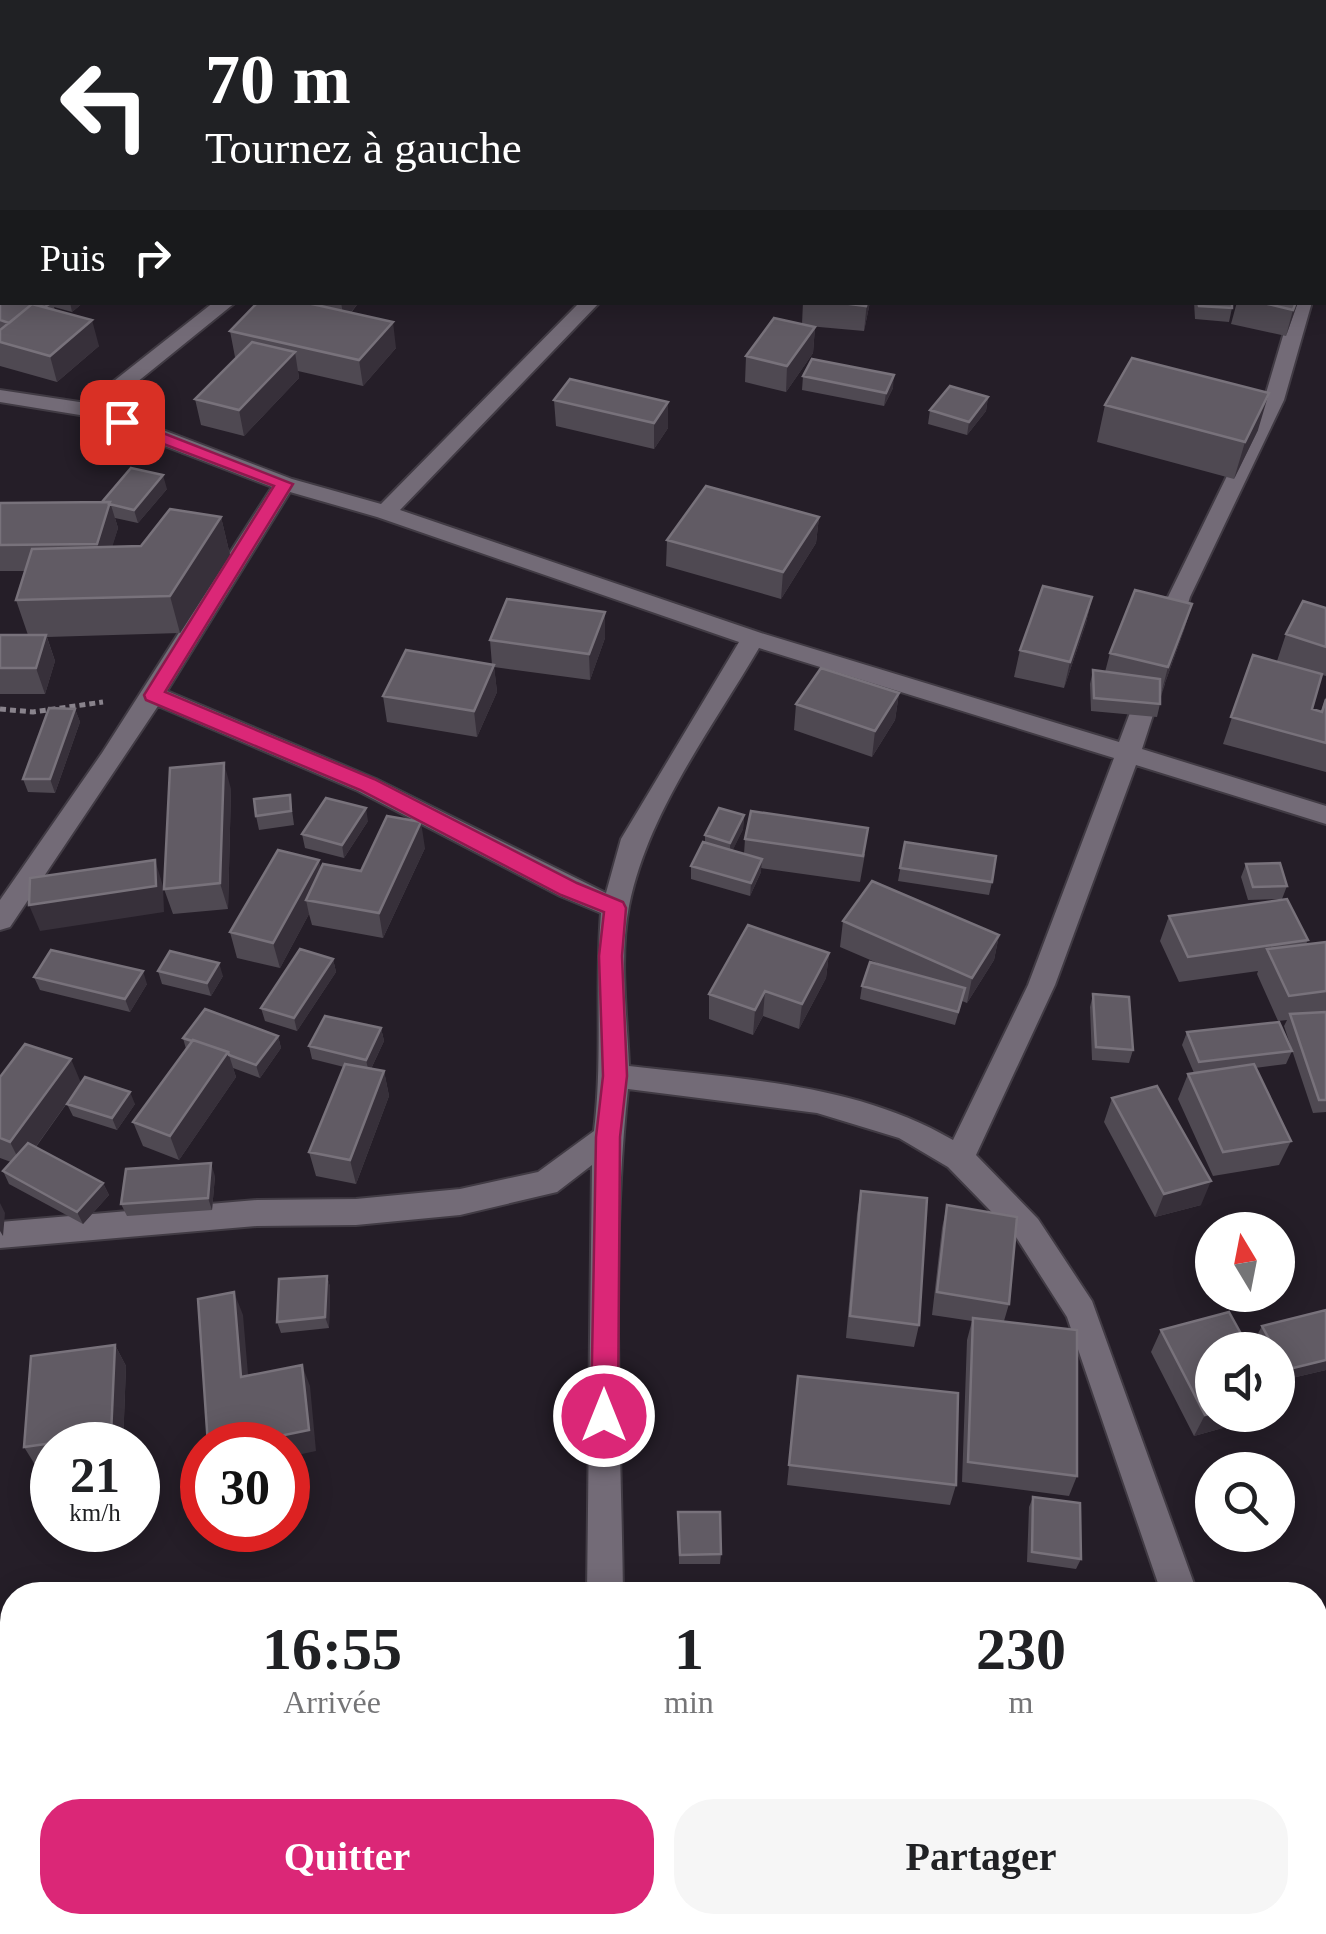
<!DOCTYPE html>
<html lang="fr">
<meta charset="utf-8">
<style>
:root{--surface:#fff;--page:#f6f6f6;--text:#202124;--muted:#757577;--accent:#db2777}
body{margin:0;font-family:Georgia,serif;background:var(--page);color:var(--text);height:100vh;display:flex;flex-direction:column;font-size:38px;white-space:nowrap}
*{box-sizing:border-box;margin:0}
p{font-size:32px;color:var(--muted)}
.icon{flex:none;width:55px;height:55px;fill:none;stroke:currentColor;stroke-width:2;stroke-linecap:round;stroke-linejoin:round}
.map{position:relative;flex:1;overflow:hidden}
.details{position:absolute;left:0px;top:1582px;width:1328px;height:352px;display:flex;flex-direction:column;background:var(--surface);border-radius:40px 40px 0 0;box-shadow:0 5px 25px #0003}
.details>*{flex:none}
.hud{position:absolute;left:0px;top:0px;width:1328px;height:305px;box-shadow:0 5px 25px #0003;background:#202124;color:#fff;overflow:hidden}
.needle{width:65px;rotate:350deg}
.buttons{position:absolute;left:1195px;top:1212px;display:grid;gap:20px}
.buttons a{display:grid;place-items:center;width:100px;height:100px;border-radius:50%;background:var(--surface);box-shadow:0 5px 25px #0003;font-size:50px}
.speed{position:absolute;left:30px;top:1422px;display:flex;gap:20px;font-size:50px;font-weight:700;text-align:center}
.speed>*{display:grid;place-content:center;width:130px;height:130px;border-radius:50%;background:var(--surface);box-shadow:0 5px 25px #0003;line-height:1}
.speed small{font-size:25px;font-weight:400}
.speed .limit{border:15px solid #d22;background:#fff;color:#111}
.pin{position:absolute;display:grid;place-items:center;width:85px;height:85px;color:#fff;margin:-42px;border-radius:20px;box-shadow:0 5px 15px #0006}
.me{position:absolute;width:110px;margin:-55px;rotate:0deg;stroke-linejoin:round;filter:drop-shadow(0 0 8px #0008)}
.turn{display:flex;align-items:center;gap:35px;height:210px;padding:0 40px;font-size:45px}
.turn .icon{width:130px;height:130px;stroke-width:2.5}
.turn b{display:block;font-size:70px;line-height:85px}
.then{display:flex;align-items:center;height:95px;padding:0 40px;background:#0003;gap:20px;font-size:38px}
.eta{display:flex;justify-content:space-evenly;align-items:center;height:170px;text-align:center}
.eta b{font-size:60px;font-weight:700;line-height:70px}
.primary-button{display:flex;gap:20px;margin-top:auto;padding:20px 40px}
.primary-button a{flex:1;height:115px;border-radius:40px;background:var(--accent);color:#fff;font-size:40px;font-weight:700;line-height:115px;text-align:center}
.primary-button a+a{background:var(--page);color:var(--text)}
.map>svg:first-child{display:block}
</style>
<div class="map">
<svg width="1326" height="1934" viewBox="0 0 1326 1934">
<rect width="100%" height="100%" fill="#251e28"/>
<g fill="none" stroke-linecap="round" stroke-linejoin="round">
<g stroke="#413b44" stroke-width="4">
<path id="minor" d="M 789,0 L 815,0 L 817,2 L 791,2 Z
M 1325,110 L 1326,110 L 1326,120 L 1325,120 Z
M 1326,220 L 1326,234 L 1325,235 L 1325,220 Z
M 1325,259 L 1326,260 L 1326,272 L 1325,271 Z
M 214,302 L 236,302 L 105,408 L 292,479 L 381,504 L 580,302 L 600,302 L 400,510 L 761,633 L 1119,742 L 1143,678 L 1159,678 L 1163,684 L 1142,749 L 1326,806 L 1326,824 L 1136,765 L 1055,985 L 976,1155 L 1038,1219 L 1092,1301 L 1198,1595 L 1162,1595 L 1067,1317 L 1016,1237 L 948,1167 L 899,1138 L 817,1113 L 628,1089 C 610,1256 621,1428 623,1595 L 587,1595 L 592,1165 L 557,1192 L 460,1215 L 356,1225 L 257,1226 L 0,1248 L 0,1222 L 257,1200 L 356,1199 L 460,1189 L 538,1172 L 594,1131 C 603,1058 595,986 601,913 L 560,896 L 358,791 L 158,706 L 10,927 L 0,930 L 0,900 L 102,753 L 272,487 L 86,416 L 0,402 L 0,390 L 86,403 ZM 290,492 L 377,517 L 739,642 L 621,839 L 606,893 L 376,779 L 167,691 ZM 759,648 L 1114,758 L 1028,985 L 953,1140 C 856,1083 739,1079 629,1066 C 627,1014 619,957 629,906 C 648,812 711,730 759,648 Z
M 1293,302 L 1312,302 L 1284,400 L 1190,597 L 1179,633 L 1167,641 L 1159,638 L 1155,633 L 1168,597 L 1264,400 Z
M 587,1922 L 627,1922 L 627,1934 L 587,1934 Z
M 1224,1922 L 1264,1922 L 1266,1934 L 1226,1934 Z"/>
</g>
<path stroke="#89838c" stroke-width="5" stroke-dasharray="6 4" stroke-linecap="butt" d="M 0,709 L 33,712 L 103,702"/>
<use href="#minor" fill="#736b77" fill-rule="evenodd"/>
</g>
<path fill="#4f4952" d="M 2,302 L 84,302 L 72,312 L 54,307 L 55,310 L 99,346 L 57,382 L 0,366 L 0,304 Z
M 258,302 L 359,302 L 351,313 L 396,348 L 363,386 L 298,371 L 299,378 L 244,436 L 201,425 L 195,399 L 237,357 L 235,357 L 230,331 Z
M 803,302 L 870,302 L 864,331 L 808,326 L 815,327 L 813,353 L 786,392 L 745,382 L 746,356 L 802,324 Z
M 1194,302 L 1232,302 L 1232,308 L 1229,322 L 1195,319 Z
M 1237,302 L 1298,302 L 1286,336 L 1231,324 Z
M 803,376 L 893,388 L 884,406 L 802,390 Z
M 988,397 L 986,411 L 967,435 L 928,424 L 930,410 Z
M 554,400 L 668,402 L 668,428 L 654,449 L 556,426 Z
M 1105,405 L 1258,430 L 1234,479 L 1097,442 Z
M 167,489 L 138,523 L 115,518 L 118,528 L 112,546 L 141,546 L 221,517 L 230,555 L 180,633 L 47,637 L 55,661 L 45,694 L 0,694 L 0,635 L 28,635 L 16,600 L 25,571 L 0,571 L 0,503 L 102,502 Z
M 819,517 L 816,543 L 781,599 L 666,566 L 667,540 Z
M 1092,597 L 1086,623 L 1064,688 L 1014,677 L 1020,650 Z
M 1192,604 L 1184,630 L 1161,694 L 1160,704 L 1157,717 L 1091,711 L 1090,684 L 1093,670 L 1105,672 L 1110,653 Z
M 1326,608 L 1326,676 L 1322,675 L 1312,709 L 1321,711 L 1326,697 L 1326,772 L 1223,744 L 1253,655 L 1304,669 L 1277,661 L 1286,634 Z
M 605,638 L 590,680 L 494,667 L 497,692 L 477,737 L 387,722 L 383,696 L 492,665 L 490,640 Z
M 899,693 L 895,720 L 872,757 L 794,730 L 796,704 Z
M 75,709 L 80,722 L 55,793 L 28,792 L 23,779 Z
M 231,789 L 228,909 L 173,914 L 164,889 Z
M 290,795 L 294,825 L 259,830 L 256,816 Z
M 744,815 L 743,829 L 732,851 L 744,854 L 745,839 L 865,854 L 860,882 L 761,868 L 761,872 L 750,896 L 691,879 L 691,866 L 705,843 L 705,835 Z
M 368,821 L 344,858 L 305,848 L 302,834 Z
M 905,842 L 992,882 L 989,895 L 898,881 Z
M 425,848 L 383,938 L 312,925 L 309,914 L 280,968 L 237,958 L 230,932 L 321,868 L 361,871 Z
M 1246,864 L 1287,886 L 1282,899 L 1248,900 L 1241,877 Z
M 1169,916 L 1308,940 L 1306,944 L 1326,942 L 1326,1112 L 1313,1113 L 1284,1026 L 1287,1020 L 1278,1021 L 1257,974 L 1258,971 L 1179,982 L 1160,941 Z
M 843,921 L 999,935 L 994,960 L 967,1003 L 962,1001 L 955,1025 L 860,999 L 862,986 L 882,965 L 840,947 Z
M 829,953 L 826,978 L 799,1029 L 763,1016 L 753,1035 L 709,1019 L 709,994 Z
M 333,959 L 336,972 L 297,1031 L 265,1021 L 261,1008 Z
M 158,971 L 223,976 L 211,996 L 162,984 Z
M 34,977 L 147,984 L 130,1012 L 40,990 Z
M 1093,994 L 1133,1050 L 1129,1063 L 1092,1060 L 1090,1007 Z
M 381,1028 L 384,1041 L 371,1069 L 384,1071 L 389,1096 L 356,1184 L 316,1176 L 309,1152 L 344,1067 L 312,1059 L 309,1046 Z
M 1187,1032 L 1292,1051 L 1286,1064 L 1255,1068 L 1291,1141 L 1279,1165 L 1213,1176 L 1178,1099 L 1188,1074 L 1194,1073 L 1182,1045 Z
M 278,1036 L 281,1048 L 260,1078 L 233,1068 L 236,1077 L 179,1160 L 143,1146 L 133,1122 L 186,1049 L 183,1038 Z
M 0,1077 L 81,1083 L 135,1104 L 117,1130 L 73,1116 L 67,1104 L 75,1092 L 36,1147 L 103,1183 L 109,1195 L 83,1224 L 9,1184 L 3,1171 L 11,1162 L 0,1158 Z
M 1112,1098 L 1201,1205 L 1155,1217 L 1104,1122 Z
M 215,1176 L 212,1210 L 127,1216 L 121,1204 Z
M 861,1191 L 919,1325 L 914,1347 L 846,1338 L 857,1214 Z
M 947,1205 L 1009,1304 L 1004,1321 L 1077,1476 L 1069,1496 L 962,1482 L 967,1340 L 972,1321 L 932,1315 L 942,1228 Z
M 327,1276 L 330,1287 L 329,1328 L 281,1333 L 277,1322 Z
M 1326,1310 L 1326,1370 L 1279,1381 L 1278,1378 L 1278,1350 L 1263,1350 L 1256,1337 L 1262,1326 Z
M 1161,1330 L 1212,1415 L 1263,1415 L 1262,1417 L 1194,1436 L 1151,1352 Z
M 115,1345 L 126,1366 L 123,1445 L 52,1445 L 52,1466 L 37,1468 L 24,1447 Z
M 798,1376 L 956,1485 L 950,1505 L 787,1485 Z
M 1033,1497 L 1081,1559 L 1076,1569 L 1027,1562 L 1029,1507 Z
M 678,1512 L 721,1554 L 720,1564 L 679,1564 Z
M 79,1922 L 269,1922 L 185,1934 L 78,1934 Z"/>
<path fill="#37303a" d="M 2,156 L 2,186 L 0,188 L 0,158 Z
M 2,234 L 2,279 L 0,281 L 0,236 Z
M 70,302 L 84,302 L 72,312 Z
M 341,302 L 359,302 L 344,321 Z
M 867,302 L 870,302 L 864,331 Z
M 1296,302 L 1298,302 L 1286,336 L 1293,310 Z
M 92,320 L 99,346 L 57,382 L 50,356 Z
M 393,322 L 396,348 L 363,386 L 359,360 Z
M 815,327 L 813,353 L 786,392 L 787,366 Z
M 295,352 L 299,378 L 244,436 L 239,410 Z
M 894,375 L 893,388 L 884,406 L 886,393 Z
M 1269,393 L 1258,430 L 1234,479 L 1245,442 Z
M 988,397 L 986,411 L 967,435 L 969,422 Z
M 668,402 L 668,428 L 654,449 L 654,423 Z
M 163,475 L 167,489 L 138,523 L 134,510 Z
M 110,502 L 118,528 L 105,571 L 97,544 Z
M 221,517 L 230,555 L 180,633 L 170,596 Z
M 819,517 L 816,543 L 781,599 L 783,572 Z
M 1092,597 L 1086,623 L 1064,688 L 1070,662 Z
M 1192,604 L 1184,630 L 1161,694 L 1168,667 Z
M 605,612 L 605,638 L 590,680 L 589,654 Z
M 46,635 L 55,661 L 45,694 L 36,668 Z
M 494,665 L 497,692 L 477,737 L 474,711 Z
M 899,693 L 895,720 L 872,757 L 875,731 Z
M 75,709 L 80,722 L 55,793 L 50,779 Z
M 224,763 L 231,789 L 228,909 L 220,883 Z
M 366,808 L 368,821 L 344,858 L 342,845 Z
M 744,815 L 743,829 L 730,856 L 730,843 Z
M 421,822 L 425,848 L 383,938 L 379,913 Z
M 762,859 L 761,872 L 750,896 L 751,883 Z
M 155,860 L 163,886 L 164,912 L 40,931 L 29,905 Z
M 319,860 L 325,886 L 306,900 L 309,914 L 280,968 L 273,943 Z
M 999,935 L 994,960 L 967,1003 L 972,978 Z
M 829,953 L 826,978 L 799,1029 L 802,1004 Z
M 333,959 L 336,972 L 297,1031 L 294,1018 Z
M 219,963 L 223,976 L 211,996 L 207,983 Z
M 143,971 L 147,984 L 130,1012 L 125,999 Z
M 765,991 L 763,1016 L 753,1035 L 755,1010 Z
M 381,1028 L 384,1041 L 369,1073 L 366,1060 Z
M 278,1036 L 281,1048 L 260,1078 L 256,1065 Z
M 228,1052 L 236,1077 L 179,1160 L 170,1136 Z
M 71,1059 L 81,1083 L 22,1166 L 10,1142 Z
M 384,1071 L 389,1096 L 356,1184 L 350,1160 Z
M 130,1092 L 135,1104 L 117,1130 L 112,1118 Z
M 211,1163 L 215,1176 L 212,1210 L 208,1198 Z
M 1211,1181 L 1201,1205 L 1155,1217 L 1164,1194 Z
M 103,1183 L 109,1195 L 83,1224 L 77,1212 Z
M 0,1203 L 5,1213 L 3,1236 L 0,1231 Z
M 327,1276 L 330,1287 L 329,1328 L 325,1317 Z
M 234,1292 L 243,1315 L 250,1398 L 241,1377 Z
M 115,1345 L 126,1366 L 123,1445 L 116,1445 L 111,1435 Z
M 1326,1360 L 1326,1370 L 1279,1381 L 1285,1370 Z
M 302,1365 L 310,1386 L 316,1451 L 288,1457 L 288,1445 L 236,1445 Z
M 1212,1413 L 1212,1415 L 1263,1415 L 1262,1417 L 1194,1436 L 1205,1415 Z"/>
<path fill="#615b64" stroke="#78727b" stroke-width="2.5" d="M 269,0 L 299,0 L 313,2 L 266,2 Z
M 558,0 L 572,0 L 583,2 L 555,2 Z
M 1012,0 L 1086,0 L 1084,2 L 1010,2 Z
M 0,140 L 2,141 L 2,156 L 0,158 Z
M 0,216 L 2,217 L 2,234 L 0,236 Z
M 2,302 L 52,302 L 45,307 L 32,304 L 9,323 L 0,320 L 0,304 Z
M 258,302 L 303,302 L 393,322 L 359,360 L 230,331 Z
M 835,302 L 867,302 L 866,306 Z
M 1198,302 L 1232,302 L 1232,308 L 1199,306 Z
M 1259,302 L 1296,302 L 1293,310 Z
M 32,304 L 92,320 L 50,356 L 0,342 L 0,330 Z
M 774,318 L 815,327 L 787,366 L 746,356 Z
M 252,342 L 295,352 L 239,410 L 195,399 Z
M 1132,358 L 1269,393 L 1245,442 L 1105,405 Z
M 812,359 L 894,375 L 886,393 L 803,376 Z
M 570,379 L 668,402 L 654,423 L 554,400 Z
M 950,386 L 988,397 L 969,422 L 930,410 Z
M 131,468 L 163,475 L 134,510 L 109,504 L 110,502 L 102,502 Z
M 706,486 L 819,517 L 783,572 L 667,540 Z
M 110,502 L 97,544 L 0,545 L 0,503 Z
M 170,509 L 221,517 L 170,596 L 16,600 L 32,549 L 141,546 Z
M 1043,586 L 1092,597 L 1070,662 L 1020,650 Z
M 1135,590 L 1192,604 L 1168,667 L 1110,653 Z
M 507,599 L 605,612 L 589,654 L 490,640 Z
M 1303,601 L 1326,608 L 1326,647 L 1286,634 Z
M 0,635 L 46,635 L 36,668 L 0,668 Z
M 406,650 L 494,665 L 474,711 L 383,696 Z
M 1253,655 L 1322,674 L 1312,709 L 1322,712 L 1326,699 L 1326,743 L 1231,717 Z
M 821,668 L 899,693 L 875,731 L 796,704 Z
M 1093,670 L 1160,679 L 1160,704 L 1094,698 Z
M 49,708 L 75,709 L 50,779 L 23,779 Z
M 224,763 L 220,883 L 164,889 L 170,768 Z
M 290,795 L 291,811 L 256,816 L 254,799 Z
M 326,798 L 366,808 L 342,845 L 302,834 Z
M 719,808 L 744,815 L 730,843 L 705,835 Z
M 751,811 L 868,828 L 863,856 L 745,839 Z
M 387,816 L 421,822 L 379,913 L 306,900 L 323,864 L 361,871 Z
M 703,842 L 762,859 L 751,883 L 691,866 Z
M 905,842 L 996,856 L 992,882 L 900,868 Z
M 278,850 L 319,860 L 273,943 L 230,932 Z
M 155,860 L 156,886 L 29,905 L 30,878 Z
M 1280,863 L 1287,886 L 1253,887 L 1246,864 Z
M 872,881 L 999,935 L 972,978 L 843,921 Z
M 1287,899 L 1308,940 L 1188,957 L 1169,916 Z
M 748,925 L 829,953 L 802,1004 L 765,991 L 755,1010 L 709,994 Z
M 1326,942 L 1326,991 L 1289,996 L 1267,949 Z
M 300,949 L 333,959 L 294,1018 L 261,1008 Z
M 51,950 L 143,971 L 125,999 L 34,977 Z
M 170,951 L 219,963 L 207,983 L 158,971 Z
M 870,962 L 965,988 L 958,1012 L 862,986 Z
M 1093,994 L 1129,997 L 1133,1050 L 1096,1047 Z
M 205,1009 L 278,1036 L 256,1065 L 229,1055 L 228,1052 L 193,1040 L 192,1041 L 183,1038 Z
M 1326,1012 L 1326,1100 L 1319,1100 L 1290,1014 Z
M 325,1016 L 381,1028 L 366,1060 L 309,1046 Z
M 1279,1022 L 1292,1051 L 1199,1062 L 1187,1032 Z
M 193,1040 L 228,1052 L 170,1136 L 133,1122 Z
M 25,1044 L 71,1059 L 10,1142 L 0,1138 L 0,1077 Z
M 345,1064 L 384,1071 L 350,1160 L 309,1152 Z
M 1254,1064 L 1291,1141 L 1223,1152 L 1188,1074 Z
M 85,1077 L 130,1092 L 112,1118 L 67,1104 Z
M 1157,1086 L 1211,1181 L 1164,1194 L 1112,1098 Z
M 28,1143 L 103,1183 L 77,1212 L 3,1171 Z
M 211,1163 L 208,1198 L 121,1204 L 126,1169 Z
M 861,1191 L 927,1198 L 919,1325 L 850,1316 Z
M 947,1205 L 1017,1217 L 1009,1304 L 937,1292 Z
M 327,1276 L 325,1317 L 277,1322 L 279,1279 Z
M 234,1292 L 241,1377 L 302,1365 L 309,1430 L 236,1445 L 208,1445 L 198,1299 Z
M 1326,1310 L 1326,1360 L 1285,1370 L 1278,1355 L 1278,1350 L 1275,1350 L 1262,1326 Z
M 1229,1312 L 1250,1350 L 1212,1350 L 1212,1413 L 1205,1415 L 1161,1330 Z
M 973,1318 L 1077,1330 L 1077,1476 L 968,1462 Z
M 115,1345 L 111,1435 L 24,1447 L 31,1356 Z
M 798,1376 L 958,1393 L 956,1485 L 789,1465 Z
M 1033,1497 L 1080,1503 L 1081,1559 L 1032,1552 Z
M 678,1512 L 720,1512 L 721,1554 L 680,1555 Z
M 328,1584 L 327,1595 L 259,1595 L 259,1589 Z
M 79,1922 L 168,1922 L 78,1934 Z"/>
<path fill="#db2777" stroke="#8e194d" stroke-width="2.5" d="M 122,417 L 293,484 L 165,692 L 374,779 L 577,883 L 623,902 L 626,908 L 622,956 L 627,1076 L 620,1137 L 618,1416 L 614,1425 L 604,1428 L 595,1425 L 591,1416 L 596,1137 L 603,1076 L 599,956 L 604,912 L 561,895 L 360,790 L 146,700 L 144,695 L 274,486 L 116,426 L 114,422 Z"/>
</svg>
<div class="buttons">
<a><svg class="needle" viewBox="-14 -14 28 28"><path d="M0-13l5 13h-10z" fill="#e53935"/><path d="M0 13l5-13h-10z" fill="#757577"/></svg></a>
<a><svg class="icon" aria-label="sound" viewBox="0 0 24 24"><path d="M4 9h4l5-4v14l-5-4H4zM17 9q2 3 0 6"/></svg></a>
<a><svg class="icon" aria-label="search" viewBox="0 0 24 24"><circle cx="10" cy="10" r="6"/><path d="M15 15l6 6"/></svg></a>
</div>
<div class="speed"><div>21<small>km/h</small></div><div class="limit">30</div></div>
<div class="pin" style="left:122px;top:422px;background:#d93025"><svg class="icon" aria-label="arrive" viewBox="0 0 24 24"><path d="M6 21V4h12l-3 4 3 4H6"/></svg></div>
<svg class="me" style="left:604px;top:1416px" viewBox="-20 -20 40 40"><circle r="17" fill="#db2777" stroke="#fff" stroke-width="3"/><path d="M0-11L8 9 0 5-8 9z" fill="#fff"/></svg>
<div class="hud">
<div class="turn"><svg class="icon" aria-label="left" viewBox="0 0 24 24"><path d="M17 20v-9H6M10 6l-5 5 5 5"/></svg><div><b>70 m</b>Tournez à gauche</div></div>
<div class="then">Puis<svg class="icon" aria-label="right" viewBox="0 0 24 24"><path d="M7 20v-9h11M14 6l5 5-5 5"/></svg></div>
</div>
<section class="details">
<div class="eta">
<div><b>16:55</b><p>Arrivée</p></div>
<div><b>1</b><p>min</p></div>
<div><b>230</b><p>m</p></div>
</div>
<div class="primary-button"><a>Quitter</a><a>Partager</a></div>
</section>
</div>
